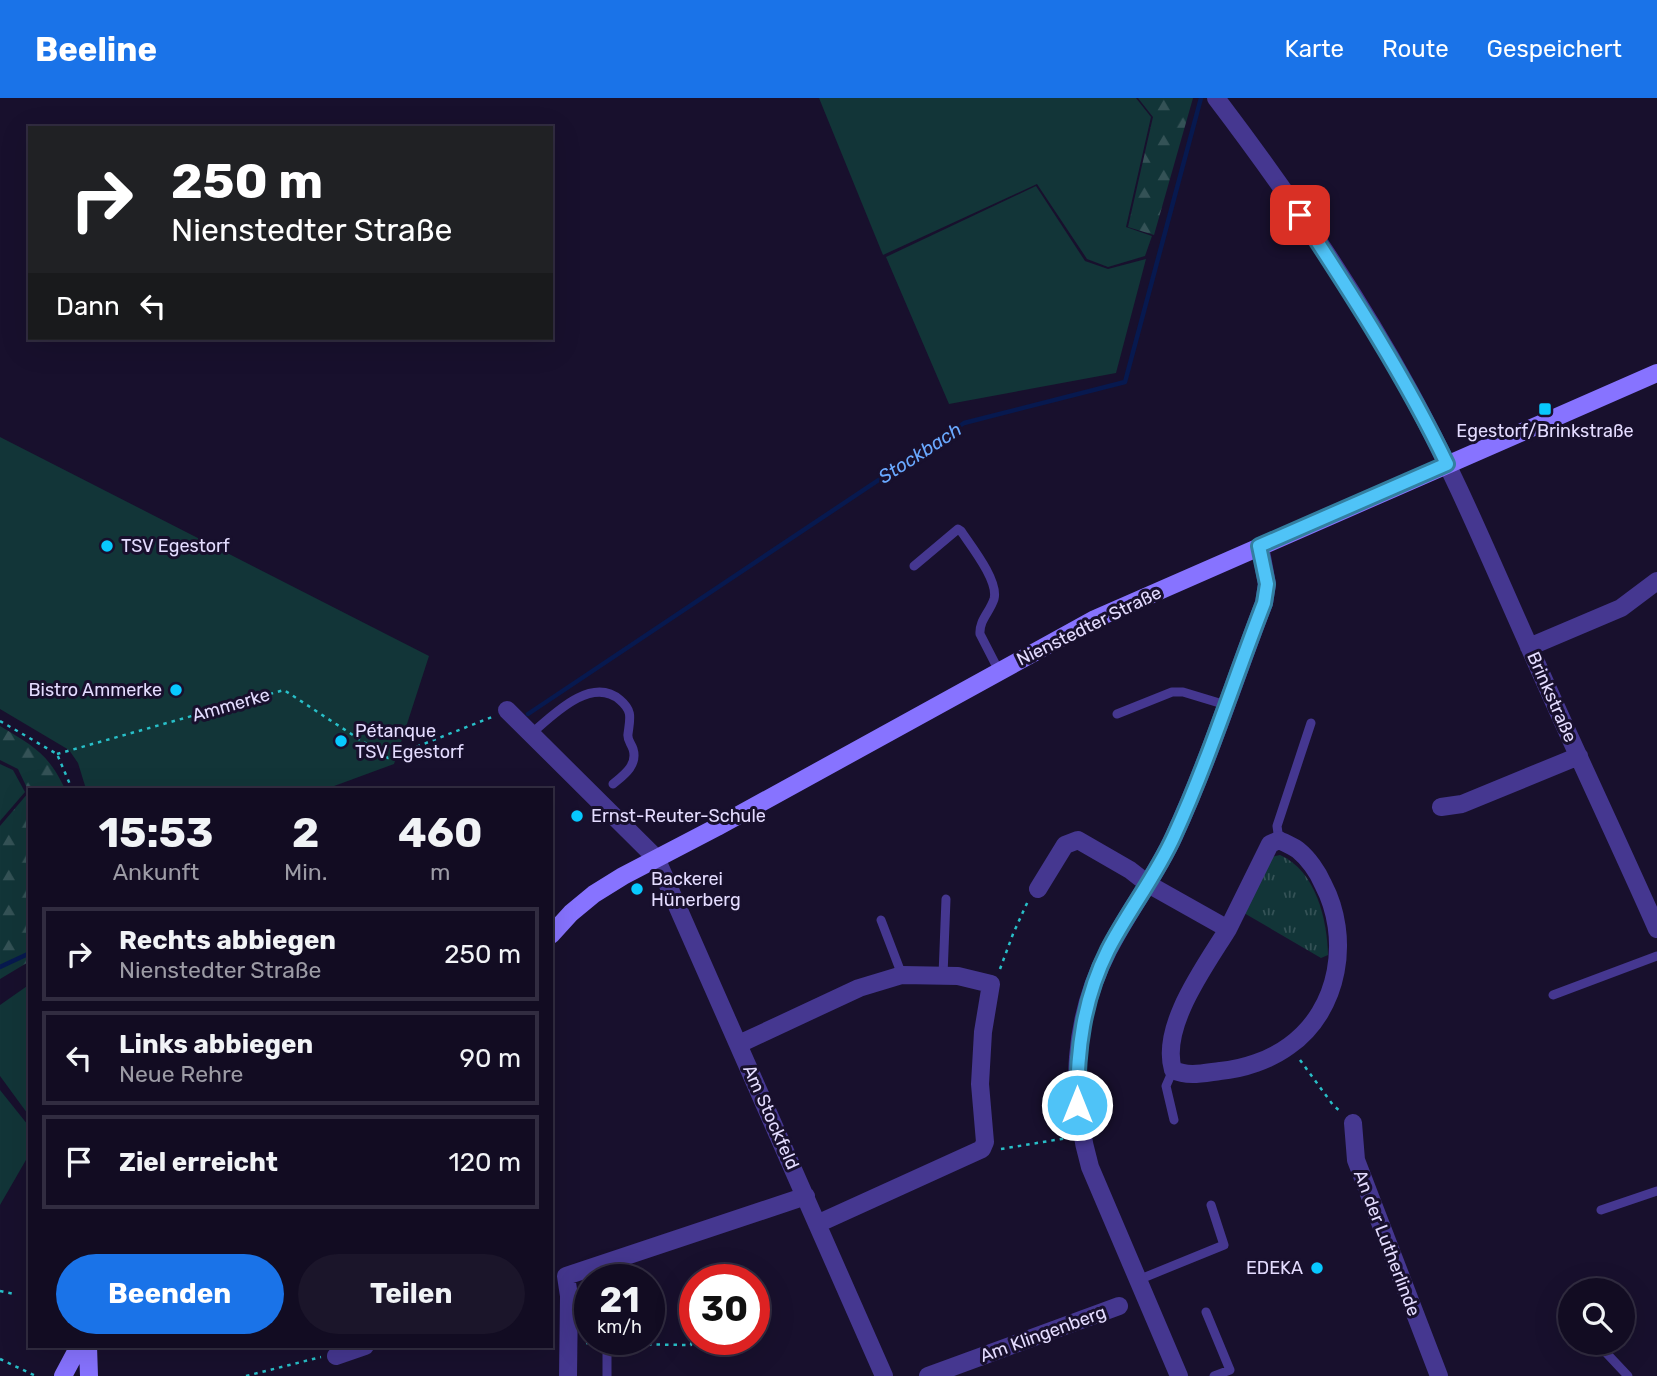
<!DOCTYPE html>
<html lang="de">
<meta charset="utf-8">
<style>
:root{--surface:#120c22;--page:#1b152a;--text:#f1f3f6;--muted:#9c9ba5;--line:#312c40;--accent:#1a73e8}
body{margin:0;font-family:Rubik,sans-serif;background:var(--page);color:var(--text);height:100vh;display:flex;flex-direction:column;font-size:26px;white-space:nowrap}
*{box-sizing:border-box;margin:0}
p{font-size:23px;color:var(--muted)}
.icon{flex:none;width:38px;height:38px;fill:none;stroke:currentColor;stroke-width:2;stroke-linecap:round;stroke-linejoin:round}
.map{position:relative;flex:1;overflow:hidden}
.details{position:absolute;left:28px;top:690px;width:525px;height:560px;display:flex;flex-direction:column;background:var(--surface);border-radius:0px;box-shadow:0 7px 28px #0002,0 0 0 2px var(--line)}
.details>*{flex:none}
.guide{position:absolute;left:28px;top:28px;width:525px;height:214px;border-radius:0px;box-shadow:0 7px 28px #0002,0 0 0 2px var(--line);background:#202124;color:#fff;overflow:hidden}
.buttons{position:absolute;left:1558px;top:1180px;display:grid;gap:14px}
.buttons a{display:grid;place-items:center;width:77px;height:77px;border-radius:50%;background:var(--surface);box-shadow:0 7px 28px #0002,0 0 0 2px var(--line);font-size:35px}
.speed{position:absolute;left:574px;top:1166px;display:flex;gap:14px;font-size:35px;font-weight:700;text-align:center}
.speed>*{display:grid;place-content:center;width:91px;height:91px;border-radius:50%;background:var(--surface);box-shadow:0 7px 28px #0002,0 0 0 2px var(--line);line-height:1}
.speed small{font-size:18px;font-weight:400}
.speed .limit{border:10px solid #d22;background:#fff;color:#111}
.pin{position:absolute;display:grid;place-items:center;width:60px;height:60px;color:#fff;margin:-30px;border-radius:14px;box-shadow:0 4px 10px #0006}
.me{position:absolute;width:77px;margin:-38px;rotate:0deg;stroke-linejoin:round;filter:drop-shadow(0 0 5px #0008)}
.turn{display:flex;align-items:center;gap:24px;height:147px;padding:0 28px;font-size:32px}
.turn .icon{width:91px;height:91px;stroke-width:2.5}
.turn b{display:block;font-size:49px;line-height:60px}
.then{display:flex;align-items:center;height:66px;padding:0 28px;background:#0003;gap:14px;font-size:26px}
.eta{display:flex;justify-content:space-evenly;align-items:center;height:119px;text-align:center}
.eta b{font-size:42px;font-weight:700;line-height:49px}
.cta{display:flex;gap:14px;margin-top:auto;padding:14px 28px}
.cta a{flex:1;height:80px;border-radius:42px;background:var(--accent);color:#fff;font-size:28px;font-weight:700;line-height:80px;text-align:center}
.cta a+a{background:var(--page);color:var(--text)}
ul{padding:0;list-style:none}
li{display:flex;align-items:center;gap:21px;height:94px;margin:0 14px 10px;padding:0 14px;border:4px solid var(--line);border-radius:0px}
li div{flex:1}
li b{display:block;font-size:26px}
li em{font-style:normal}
header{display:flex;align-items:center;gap:42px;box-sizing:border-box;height:98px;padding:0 35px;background:var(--accent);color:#fff}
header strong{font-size:33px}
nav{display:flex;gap:38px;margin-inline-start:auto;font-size:24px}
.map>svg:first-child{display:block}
</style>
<header>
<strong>Beeline</strong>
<nav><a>Karte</a><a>Route</a><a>Gespeichert</a></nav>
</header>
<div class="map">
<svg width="1657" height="1278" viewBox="0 0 1657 1278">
<defs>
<pattern id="forest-firs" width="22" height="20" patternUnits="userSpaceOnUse" patternTransform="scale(1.75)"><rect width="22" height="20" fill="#123538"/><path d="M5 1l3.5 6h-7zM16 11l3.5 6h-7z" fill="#345256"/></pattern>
<pattern id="park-tufts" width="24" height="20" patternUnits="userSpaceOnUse" patternTransform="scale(1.75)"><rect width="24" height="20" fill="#123538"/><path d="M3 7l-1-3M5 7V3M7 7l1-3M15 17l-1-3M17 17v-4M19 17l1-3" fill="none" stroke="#345256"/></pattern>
</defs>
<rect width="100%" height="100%" fill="#18102d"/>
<path fill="#123538" d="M 819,0 L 1136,0 L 1151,19 L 1126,129 L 1152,138 L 1145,158 L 1108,169 L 1087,161 L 1037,86 L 883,157 Z
M 1036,88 L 1085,163 L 1108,171 L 1146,161 L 1116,275 L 949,306 L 886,159 Z
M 0,339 L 429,558 L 394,666 L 326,691 L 86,691 L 78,665 L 69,652 L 0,611 Z
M 0,666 L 13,672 L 25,694 L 0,723 Z
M 30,886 L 30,1019 L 0,978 L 0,907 Z
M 0,992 L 28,1027 L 30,1055 L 0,1107 Z"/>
<path fill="url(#forest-firs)" d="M 1138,0 L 1193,0 L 1154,137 L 1128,129 L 1153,19 Z
M 0,628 C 33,648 48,655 65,691 L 30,691 L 30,863 L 0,881 L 0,728 L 29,694 L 18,671 L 0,662 Z"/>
<path fill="url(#park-tufts)" d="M 1280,757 C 1316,773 1327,821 1328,857 L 1321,860 L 1244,815 L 1271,759 Z"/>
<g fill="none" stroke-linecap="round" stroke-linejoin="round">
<path stroke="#07194f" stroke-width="4.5" d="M 528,616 L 964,325 L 1125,284 L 1201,0
M 0,869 L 30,855"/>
<path stroke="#28bfc8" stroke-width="2.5" stroke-dasharray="3.5 5" stroke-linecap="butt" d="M 0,623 L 57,656 L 72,691
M 57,656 L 284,592 L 388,660 L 492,619
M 1000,871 L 1013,836 L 1028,803
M 1300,962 L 1333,1007 L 1341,1014
M 1001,1051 L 1067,1040
M 0,1193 L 14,1196
M 586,1245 L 601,1245
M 614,1246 L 691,1247 L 692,1240 L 695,1240
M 0,1261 L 36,1278
M 246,1278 L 321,1259"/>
<path stroke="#453790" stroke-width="9" d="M 914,468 L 958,431 L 961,433 C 971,448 999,483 994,501 C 990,514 979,522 980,536 L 999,573
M 1117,616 L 1172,594 L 1183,594 L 1226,607
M 531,636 C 552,618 591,577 620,602 C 633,613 630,620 628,636 C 627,642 631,645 633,651 C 638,667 624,677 613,686
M 1279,742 L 1277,728 L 1311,625
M 881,822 L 902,877
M 943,877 L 946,801
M 1553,897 L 1657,858
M 1173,972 L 1166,988 L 1174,1022
M 1601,1112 L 1657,1093
M 1138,1182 L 1224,1147 L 1211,1107
M 1206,1214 L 1230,1272 L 1214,1278
M 1596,1244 L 1628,1278
M 607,1255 L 607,1278"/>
<path stroke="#453790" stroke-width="18" d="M 1216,0 C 1286,92 1353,190 1409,292 C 1454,374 1490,461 1528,546 C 1570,642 1615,736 1657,831
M 1529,549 L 1621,510 L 1657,483
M 507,612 L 656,760 L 884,1278
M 1441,709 L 1462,706 L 1579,658
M 1038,791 L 1065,747 L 1078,742 L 1130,772 L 1148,786 L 1228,831 L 1270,746 L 1279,742 C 1285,745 1292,748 1298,752 C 1308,760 1318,774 1323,786 C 1351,839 1340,912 1289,948 C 1270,962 1243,971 1220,973 C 1204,975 1188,979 1173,972 C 1160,928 1206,867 1228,831
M 739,946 L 859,890 L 902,877 L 958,878 L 991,886 L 983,934 L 980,986 L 985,1044 L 982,1051 L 817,1126
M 1353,1025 L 1356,1062 L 1439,1278
M 336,1258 L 365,1248
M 568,1278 L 569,1198 L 566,1178 L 806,1098
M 928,1278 L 1119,1208
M 1179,1278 L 1090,1069 C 1069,996 1073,921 1108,853 C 1128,813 1156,778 1174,738 C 1209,662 1234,583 1264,505 L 1267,486 L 1260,448"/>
<path stroke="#8773ff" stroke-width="18" d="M 551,837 L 571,815 L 594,796 L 623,778 L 717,729 L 1095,521 L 1657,275
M 88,1248 L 89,1278
M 63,1278 L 79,1248"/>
</g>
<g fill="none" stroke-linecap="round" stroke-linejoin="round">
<g stroke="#337fa1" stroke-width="18">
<path id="route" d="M 1077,1007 C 1077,952 1083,902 1108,852 C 1128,813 1156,778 1174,738 C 1209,662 1234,582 1264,505 L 1267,486 L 1259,448 L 1447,366 C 1405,279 1353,198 1300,117"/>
</g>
<use href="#route" stroke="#4fc3f7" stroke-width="12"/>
</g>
<g fill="#08c9ff" stroke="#18102d" stroke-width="2.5">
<rect x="1538" y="304" width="14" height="14" rx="3.5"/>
<circle cx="107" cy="448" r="7"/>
<circle cx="176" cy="592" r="7"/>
<circle cx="341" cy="643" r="7"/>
<circle cx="577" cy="718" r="7"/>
<circle cx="637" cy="791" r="7"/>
<circle cx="1317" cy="1170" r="7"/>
</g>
<g text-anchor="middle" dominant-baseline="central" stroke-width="6" stroke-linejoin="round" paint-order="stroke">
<g font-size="18" fill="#e4dcff" stroke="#18102d" text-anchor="start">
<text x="1545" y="333" text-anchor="middle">Egestorf/Brinkstraße</text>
<text x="121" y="448">TSV Egestorf</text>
<text x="162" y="592" text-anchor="end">Bistro Ammerke</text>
<text x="355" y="633">Pétanque<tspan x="355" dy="21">TSV Egestorf</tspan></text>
<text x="591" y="718">Ernst-Reuter-Schule</text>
<text x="651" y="781">Backerei<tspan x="651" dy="21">Hünerberg</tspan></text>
<text x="1303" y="1170" text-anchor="end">EDEKA</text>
</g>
<g font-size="18" fill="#e4dcff" stroke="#18102d">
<text transform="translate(1089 528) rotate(-26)">Nienstedter Straße</text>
<text transform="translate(1552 599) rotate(66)">Brinkstraße</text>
<text transform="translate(231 607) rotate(-16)">Ammerke</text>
<text transform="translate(771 1019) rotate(66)">Am Stockfeld</text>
<text transform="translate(1387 1145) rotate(69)">An der Lutherlinde</text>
<text transform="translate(1043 1236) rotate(-20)">Am Klingenberg</text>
</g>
<g font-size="19" font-style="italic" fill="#6aa9ff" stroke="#18102d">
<text transform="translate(920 355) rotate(-33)">Stockbach</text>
</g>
</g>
</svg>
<div class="buttons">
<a><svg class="icon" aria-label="search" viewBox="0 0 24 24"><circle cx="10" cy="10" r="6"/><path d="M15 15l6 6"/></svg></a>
</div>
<div class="speed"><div>21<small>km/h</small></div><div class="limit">30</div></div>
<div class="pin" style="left:1300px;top:117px;background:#d93025"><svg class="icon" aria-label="arrive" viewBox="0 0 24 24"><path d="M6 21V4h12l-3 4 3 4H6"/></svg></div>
<svg class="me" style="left:1077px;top:1007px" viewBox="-20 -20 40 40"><circle r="17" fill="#4fc3f7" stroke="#fff" stroke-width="3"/><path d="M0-11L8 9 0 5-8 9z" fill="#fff"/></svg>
<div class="guide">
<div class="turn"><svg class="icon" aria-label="right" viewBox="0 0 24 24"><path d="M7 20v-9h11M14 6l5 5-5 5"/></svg><div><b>250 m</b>Nienstedter Straße</div></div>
<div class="then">Dann<svg class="icon" aria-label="left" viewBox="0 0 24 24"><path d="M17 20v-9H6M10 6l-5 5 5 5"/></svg></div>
</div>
<section class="details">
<div class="eta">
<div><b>15:53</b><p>Ankunft</p></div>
<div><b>2</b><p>Min.</p></div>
<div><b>460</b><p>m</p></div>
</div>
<ul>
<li><svg class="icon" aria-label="right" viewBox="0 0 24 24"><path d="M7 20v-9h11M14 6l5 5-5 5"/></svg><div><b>Rechts abbiegen</b><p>Nienstedter Straße</p></div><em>250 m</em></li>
<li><svg class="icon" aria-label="left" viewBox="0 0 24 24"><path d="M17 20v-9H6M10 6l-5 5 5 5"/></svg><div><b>Links abbiegen</b><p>Neue Rehre</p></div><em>90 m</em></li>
<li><svg class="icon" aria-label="arrive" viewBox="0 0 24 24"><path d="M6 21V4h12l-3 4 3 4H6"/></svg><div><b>Ziel erreicht</b></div><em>120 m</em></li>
</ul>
<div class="cta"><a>Beenden</a><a>Teilen</a></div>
</section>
</div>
